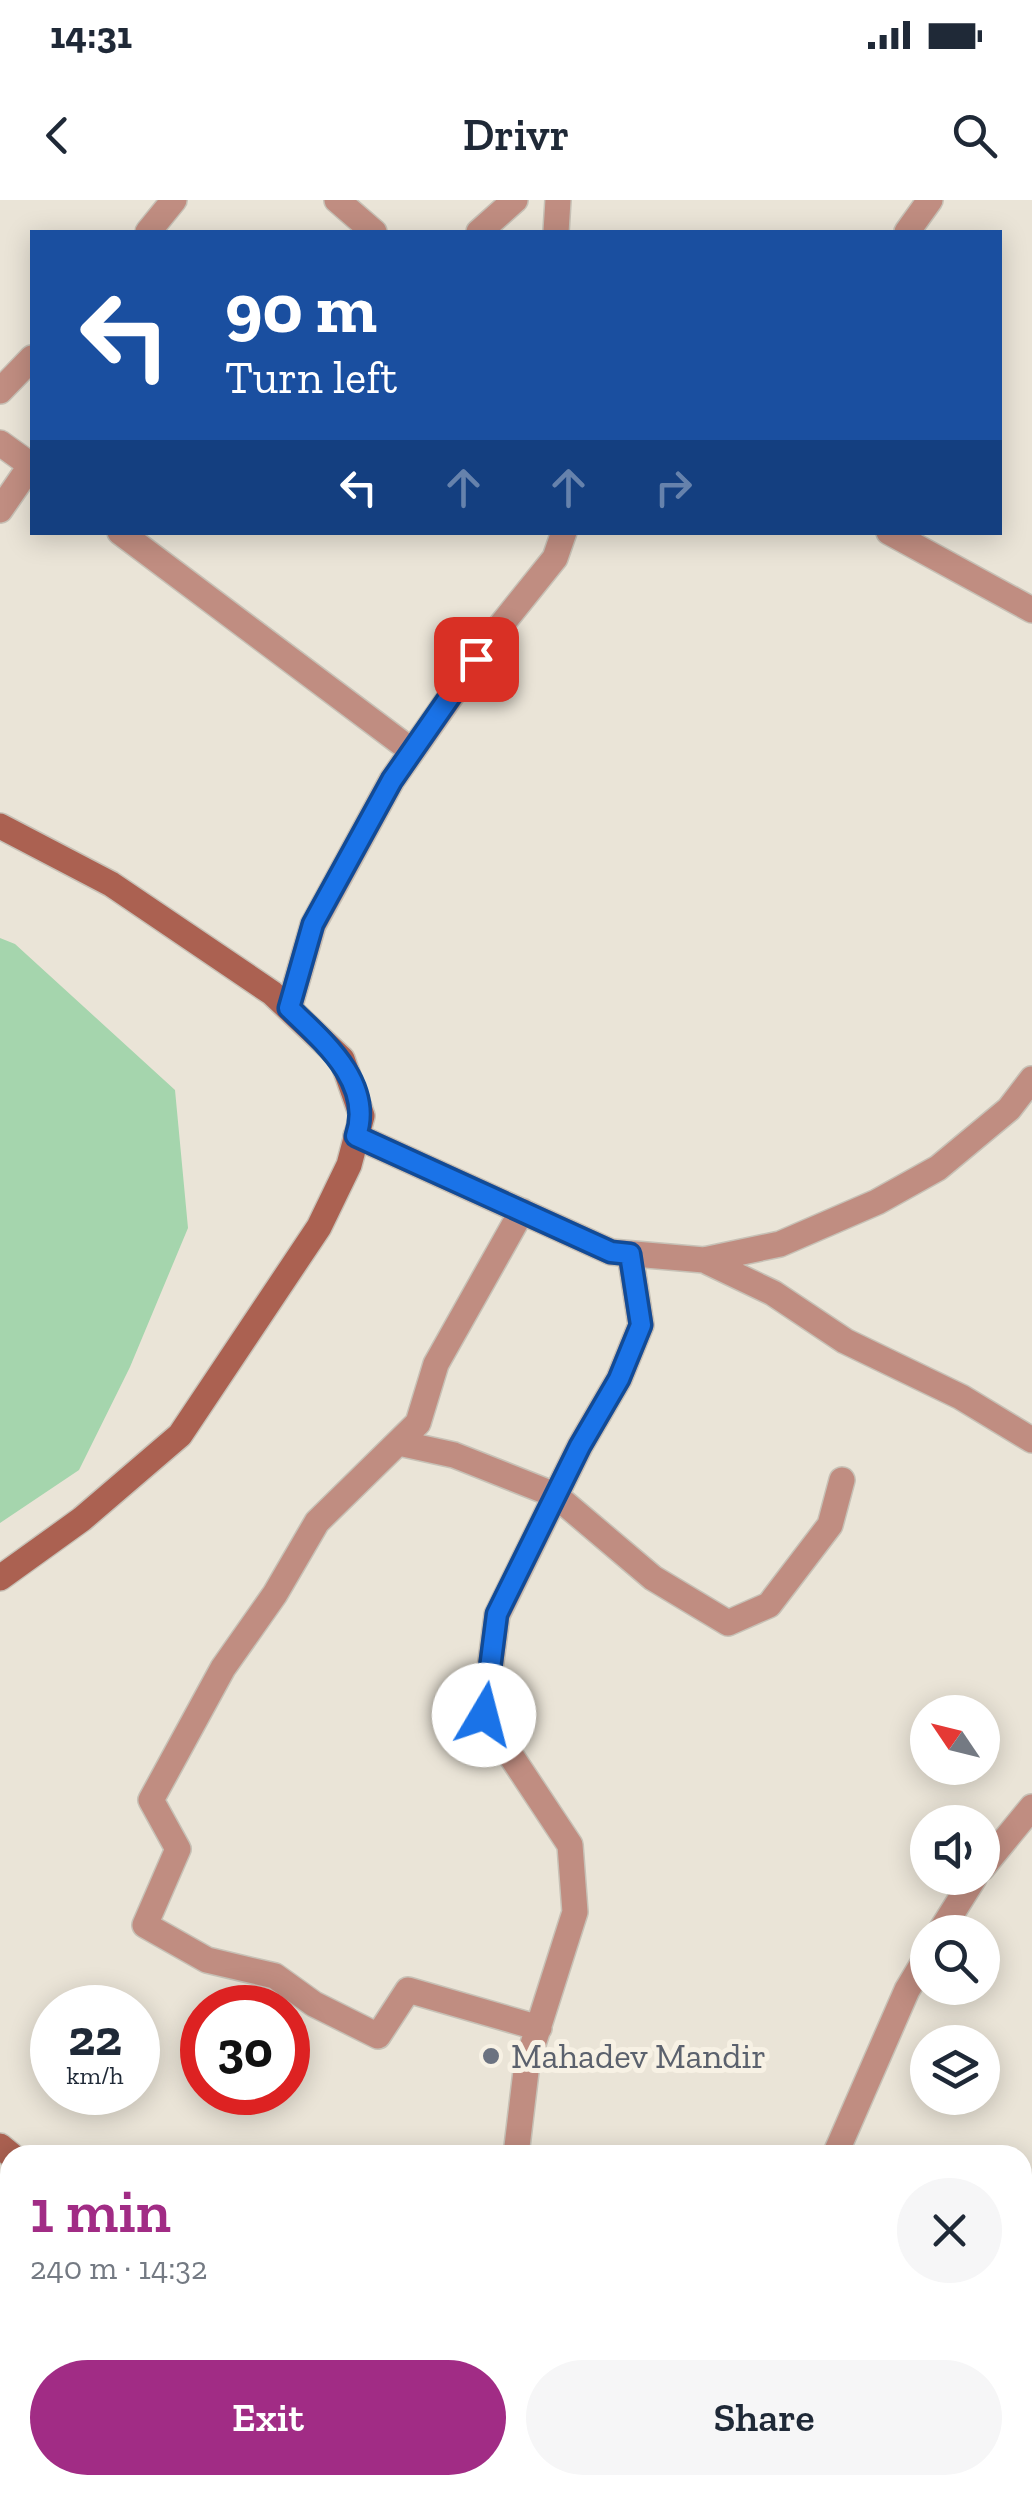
<!DOCTYPE html>
<meta charset="utf-8">
<style>
:root{--surface:#fff;--page:#f6f6f7;--text:#1f2937;--muted:#747a83;--accent:#a12c85}
body{margin:0;font-family:"Zilla Slab",serif;background:var(--page);color:var(--text);height:100vh;display:flex;flex-direction:column;font-size:38px;white-space:nowrap}
*{box-sizing:border-box;margin:0}
p{font-size:32px;color:var(--muted)}
.icon{flex:none;width:55px;height:55px;fill:none;stroke:currentColor;stroke-width:2;stroke-linecap:round;stroke-linejoin:round}
.map{position:relative;flex:1;overflow:hidden}
.sheet{position:absolute;left:0px;top:1945px;width:1032px;height:350px;display:flex;flex-direction:column;background:var(--surface);border-radius:30px 30px 0 0;box-shadow:0 5px 25px #0003}
.sheet>*{flex:none}
.hud{position:absolute;left:30px;top:30px;width:972px;height:305px;border-radius:0px;box-shadow:0 5px 25px #0003;background:#1a4fa0;color:#fff;overflow:hidden}
.needle{width:65px;rotate:305deg}
.tools{position:absolute;left:910px;top:1495px;display:grid;gap:20px}
.tools a{display:grid;place-items:center;width:90px;height:90px;border-radius:50%;background:var(--surface);box-shadow:0 5px 25px #0003;font-size:50px}
.speed{position:absolute;left:30px;top:1785px;display:flex;gap:20px;font-size:50px;font-weight:700;text-align:center}
.speed>*{display:grid;place-content:center;width:130px;height:130px;border-radius:50%;background:var(--surface);box-shadow:0 5px 25px #0003;line-height:1}
.speed small{font-size:25px;font-weight:400}
.speed .limit{border:15px solid #d22;background:#fff;color:#111}
.pin{position:absolute;display:grid;place-items:center;width:85px;height:85px;color:#fff;margin:-42px;border-radius:20px;box-shadow:0 5px 15px #0006}
.me{position:absolute;width:110px;margin:-55px;rotate:8deg;stroke-linejoin:round;filter:drop-shadow(0 0 8px #0008)}
.turn{display:flex;align-items:center;gap:35px;height:210px;padding:0 30px;font-size:45px}
.turn .icon{width:130px;height:130px;stroke-width:2.5}
.turn b{display:block;font-size:70px;line-height:85px}
.lanes{display:flex;align-items:center;height:95px;padding:0 30px;background:#0003;justify-content:center;gap:50px;direction:ltr}
.lanes .off{opacity:.35}
.round{display:grid;place-items:center;flex:none;width:105px;height:105px;border-radius:52px;background:var(--page)}
.head{display:flex;align-items:center;justify-content:space-between;height:170px;padding:0 30px}
h1{font-size:60px;font-weight:600;line-height:75px;color:var(--accent)}
.action{display:flex;gap:20px;margin-top:auto;padding:20px 30px}
.action a{flex:1;height:115px;border-radius:60px;background:var(--accent);color:#fff;font-size:40px;font-weight:600;line-height:115px;text-align:center}
.action a+a{background:var(--page);color:var(--text)}
.status{display:flex;justify-content:space-between;align-items:center;height:70px;padding:0 50px;background:var(--surface);direction:ltr}
.status svg{height:28px;fill:currentColor}
header{display:flex;justify-content:space-between;align-items:center;height:130px;padding:0 30px;background:var(--surface);font-size:45px;font-weight:600}
.map>svg:first-child{display:block}
</style>
<div class="status"><b>14:31</b><svg viewBox="0 0 49 12"><path d="M0 12V9h3v3zM5 12V6h3v6zM10 12V3h3v9zM15 12V0h3v12zM26 1h20v11H26zM47 4h2v5h-2z"/></svg></div>
<header><svg class="icon" aria-label="back" viewBox="0 0 24 24"><path d="M15 5l-7 7 7 7"/></svg>Drivr<svg class="icon" aria-label="search" viewBox="0 0 24 24"><circle cx="10" cy="10" r="6"/><path d="M15 15l6 6"/></svg></header>
<div class="map">
<svg width="1032" height="2295" viewBox="0 0 1032 2295">
<rect width="100%" height="100%" fill="#eae4d7"/>
<path fill="#a5d5ad" d="M 0,738 L 15,744 L 175,890 L 188,1028 L 130,1167 L 79,1270 L 0,1323 Z
M 10,2258 L 10,2285 L 111,2285 L 135,2295 L 0,2295 L 0,2272 Z"/>
<g fill="none" stroke-linecap="round" stroke-linejoin="round">
<g stroke="#c7c1b6" stroke-width="28">
<path id="street" d="M 337,0 L 374,32
M 148,32 L 174,0
M 479,32 L 515,0
M 556,32 L 558,0
M 907,32 L 930,0
M 0,191 L 32,158
M 0,243 L 32,266
M 0,310 L 31,265
M 120,332 L 412,551
M 889,332 L 1032,410
M 289,808 L 313,725 L 392,580 L 498,429 L 555,358 L 564,332
M 356,936 L 611,1052 L 704,1060 L 780,1044 L 877,1002 L 938,968 L 1009,909 L 1032,879
M 522,1011 L 436,1164 L 418,1223 L 317,1322 L 275,1394 L 223,1468 L 151,1600 L 178,1649 L 145,1725 L 207,1760 L 275,1776 L 314,1804 L 378,1836 L 408,1790 L 539,1828
M 704,1060 L 773,1093 L 845,1141 L 961,1197 L 1032,1240
M 399,1243 L 454,1255 L 555,1295 L 653,1378 L 728,1423 L 769,1405 L 830,1325 L 842,1280
M 982,1668 L 1032,1607
M 940,1732 L 974,1678
M 516,1955 L 527,1863 L 575,1712 L 570,1645 L 484,1515 L 497,1415 L 580,1246 L 619,1179 L 641,1125 L 630,1054
M 835,1955 L 907,1790 L 928,1755
M 1022,2231 L 1032,2227
M 427,2295 L 435,2285
M 570,2295 L 581,2285"/>
</g>
<g stroke="#c7c1b6" stroke-width="28">
<path id="secondary" d="M 0,626 L 111,684 L 272,793 L 342,859 L 362,916 L 349,965 L 319,1027 L 180,1235 L 82,1319 L 0,1378
M 0,1946 L 11,1955
M 0,2272 L 10,2258
M 232,2285 L 251,2295"/>
</g>
<use href="#street" stroke="#c08d81" stroke-width="25"/>
<use href="#secondary" stroke="#ab6151" stroke-width="25"/>
</g>
<g fill="none" stroke-linecap="round" stroke-linejoin="round">
<g stroke="#114b97" stroke-width="25">
<path id="route" d="M 476,459 L 392,580 L 313,724 L 289,808 C 323,841 374,883 356,936 L 611,1052 L 630,1054 L 641,1125 L 619,1179 L 580,1246 L 497,1414 L 484,1515"/>
</g>
<use href="#route" stroke="#1a73e8" stroke-width="18"/>
</g>
<circle fill="#6b7280" stroke="#f7f1e4" stroke-width="4" cx="491" cy="1856" r="10"/>
<g text-anchor="middle" dominant-baseline="central" stroke-width="10" stroke-linejoin="round" paint-order="stroke">
<g font-size="35" fill="#5b616d" stroke="#f7f1e4" text-anchor="start">
<text x="511" y="1856">Mahadev Mandir</text>
</g>
</g>
</svg>
<div class="tools">
<a><svg class="needle" viewBox="-14 -14 28 28"><path d="M0-13l5 13h-10z" fill="#e53935"/><path d="M0 13l5-13h-10z" fill="#747a83"/></svg></a>
<a><svg class="icon" aria-label="sound" viewBox="0 0 24 24"><path d="M4 9h4l5-4v14l-5-4H4zM17 9q2 3 0 6"/></svg></a>
<a><svg class="icon" aria-label="search" viewBox="0 0 24 24"><circle cx="10" cy="10" r="6"/><path d="M15 15l6 6"/></svg></a>
<a><svg class="icon" aria-label="layers" viewBox="0 0 24 24"><path d="M12 4l9 5-9 5-9-5zM3 14l9 5 9-5"/></svg></a>
</div>
<div class="speed"><div>22<small>km/h</small></div><div class="limit">30</div></div>
<div class="pin" style="left:476px;top:459px;background:#d93025"><svg class="icon" aria-label="arrive" viewBox="0 0 24 24"><path d="M6 21V4h12l-3 4 3 4H6"/></svg></div>
<svg class="me" style="left:484px;top:1515px" viewBox="-20 -20 40 40"><circle r="19" fill="#fff"/><path d="M0-13L10 11 0 6-10 11z" fill="#1a73e8"/></svg>
<div class="hud">
<div class="turn"><svg class="icon" aria-label="left" viewBox="0 0 24 24"><path d="M17 20v-9H6M10 6l-5 5 5 5"/></svg><div><b>90 m</b>Turn left</div></div>
<div class="lanes"><svg class="icon" aria-label="left" viewBox="0 0 24 24"><path d="M17 20v-9H6M10 6l-5 5 5 5"/></svg><svg class="icon off" aria-label="ahead" viewBox="0 0 24 24"><path d="M12 20V5M6 11l6-6 6 6"/></svg><svg class="icon off" aria-label="ahead" viewBox="0 0 24 24"><path d="M12 20V5M6 11l6-6 6 6"/></svg><svg class="icon off" aria-label="right" viewBox="0 0 24 24"><path d="M7 20v-9h11M14 6l5 5-5 5"/></svg></div>
</div>
<section class="sheet">
<div class="head"><div><h1>1 min</h1><p>240 m · 14:32</p></div><a class="round"><svg class="icon" aria-label="close" viewBox="0 0 24 24"><path d="M6 6l12 12M18 6L6 18"/></svg></a></div>
<div class="action"><a>Exit</a><a>Share</a></div>
</section>
</div>
